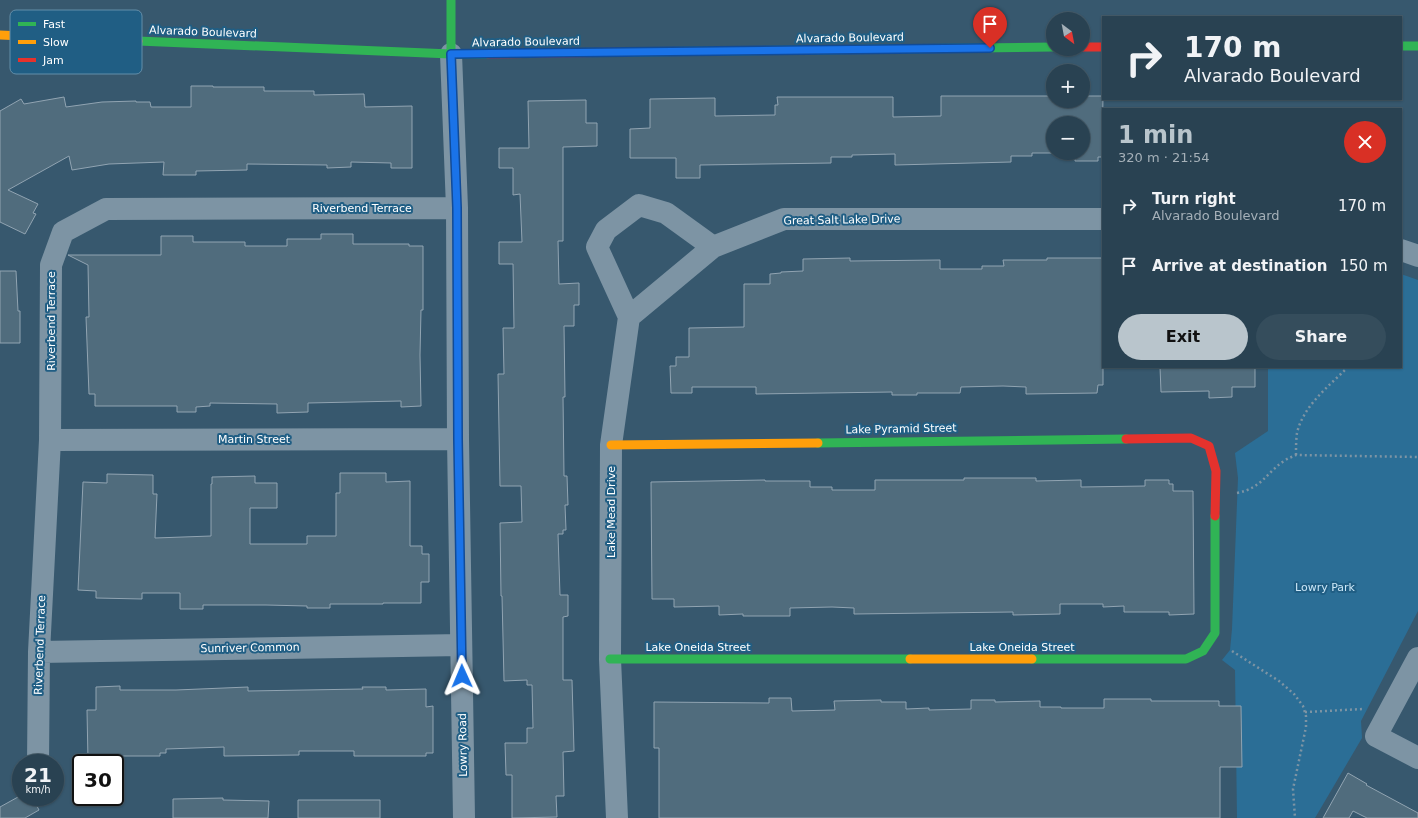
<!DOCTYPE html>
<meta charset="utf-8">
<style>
:root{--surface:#294252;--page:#354d5c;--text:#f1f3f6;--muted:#a5b0b8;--line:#455b69;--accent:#b9c5cc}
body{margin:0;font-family:"DejaVu Sans",sans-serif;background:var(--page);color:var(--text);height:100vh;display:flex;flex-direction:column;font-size:15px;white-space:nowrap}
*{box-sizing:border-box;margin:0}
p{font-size:13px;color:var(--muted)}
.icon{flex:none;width:22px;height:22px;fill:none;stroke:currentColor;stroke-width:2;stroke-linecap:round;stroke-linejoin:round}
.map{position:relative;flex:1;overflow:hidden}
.drawer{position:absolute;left:1102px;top:108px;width:300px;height:260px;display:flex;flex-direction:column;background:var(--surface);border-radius:0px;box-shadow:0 1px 3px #0004,0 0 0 1px var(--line)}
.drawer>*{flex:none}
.top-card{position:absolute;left:1102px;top:16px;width:300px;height:84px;border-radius:0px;box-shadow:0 1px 3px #0004,0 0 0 1px var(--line);background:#294252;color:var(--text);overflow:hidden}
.needle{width:26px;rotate:148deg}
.fabs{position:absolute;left:1046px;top:12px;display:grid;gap:8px}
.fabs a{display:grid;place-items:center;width:44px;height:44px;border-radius:50%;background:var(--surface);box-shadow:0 1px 3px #0004,0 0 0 1px var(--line);font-size:20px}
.speed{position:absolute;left:12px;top:754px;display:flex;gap:8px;font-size:20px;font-weight:700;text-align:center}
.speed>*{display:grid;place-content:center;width:52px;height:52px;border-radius:50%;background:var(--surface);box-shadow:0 1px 3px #0004,0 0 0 1px var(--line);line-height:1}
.speed small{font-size:10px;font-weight:400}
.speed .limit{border:2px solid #111;border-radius:6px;background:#fff;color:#111}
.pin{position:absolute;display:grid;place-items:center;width:34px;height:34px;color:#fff;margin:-41px -17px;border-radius:50% 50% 50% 0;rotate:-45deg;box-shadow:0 0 4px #0007}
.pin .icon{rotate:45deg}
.me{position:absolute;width:44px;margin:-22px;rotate:359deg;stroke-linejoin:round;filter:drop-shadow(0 0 3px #0008)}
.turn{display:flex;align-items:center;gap:14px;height:84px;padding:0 16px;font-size:18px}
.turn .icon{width:52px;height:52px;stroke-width:2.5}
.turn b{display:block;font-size:28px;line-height:34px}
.round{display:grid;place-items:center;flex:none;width:42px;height:42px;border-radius:21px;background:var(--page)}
.overview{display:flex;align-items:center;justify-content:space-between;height:68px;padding:0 16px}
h1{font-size:24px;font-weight:700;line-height:30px;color:var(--accent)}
.button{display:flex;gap:8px;margin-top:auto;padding:8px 16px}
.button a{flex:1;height:46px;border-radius:24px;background:var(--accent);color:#111;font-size:16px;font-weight:700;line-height:46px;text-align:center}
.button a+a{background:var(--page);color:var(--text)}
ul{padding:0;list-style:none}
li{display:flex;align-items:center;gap:12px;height:60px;padding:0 16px}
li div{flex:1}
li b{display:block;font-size:15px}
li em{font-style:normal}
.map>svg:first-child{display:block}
</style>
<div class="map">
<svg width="1418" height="818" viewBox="0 0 1418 818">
<rect width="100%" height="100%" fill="#37586e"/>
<path fill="#2b6e96" d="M 1401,274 L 1418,280 L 1418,611 L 1361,721 L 1362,738 L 1315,818 L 1237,818 L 1235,670 L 1222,660 L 1230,650 L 1232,629 L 1238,478 L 1235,453 L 1268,431 L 1268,367 L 1401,367 Z"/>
<path fill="#506c7d" stroke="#91a4b2" d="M 191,86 L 213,86 L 213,87 L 264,87 L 264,91 L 314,91 L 314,95 L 364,94 L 365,107 L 412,106 L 412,168 L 391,168 L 391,163 L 351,162 L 351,167 L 327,168 L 327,165 L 247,164 L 247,170 L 196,171 L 196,175 L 163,175 L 164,162 L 109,164 L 72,170 L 69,156 L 8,190 L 38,204 L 33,213 L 36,214 L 25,234 L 0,222 L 0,111 L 21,99 L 24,104 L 64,97 L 66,107 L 102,102 L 136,101 L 136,102 L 150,102 L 151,107 L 191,107 Z
M 941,96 L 1053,96 L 1053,101 L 1083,101 L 1083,96 L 1103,96 L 1102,157 L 1098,157 L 1098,161 L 1075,161 L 1075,153 L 1083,153 L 1083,123 L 1053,123 L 1053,153 L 1032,153 L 1032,156 L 1011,156 L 1011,162 L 895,165 L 895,154 L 852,155 L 852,157 L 831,157 L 831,163 L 700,165 L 700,178 L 676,178 L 676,158 L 630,158 L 630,129 L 650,128 L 650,99 L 715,98 L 715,116 L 775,115 L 775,105 L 778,105 L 777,97 L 893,97 L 893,117 L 941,116 Z
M 586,100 L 586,123 L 597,123 L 597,146 L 563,147 L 563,241 L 558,241 L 559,284 L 579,283 L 579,305 L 574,305 L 574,326 L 564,326 L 565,397 L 563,397 L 564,476 L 567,476 L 568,505 L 565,505 L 566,530 L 563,530 L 563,534 L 558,534 L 560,595 L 568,595 L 568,616 L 563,617 L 563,680 L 572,680 L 574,751 L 563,752 L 564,796 L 556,796 L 557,817 L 512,818 L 512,775 L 506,775 L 505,743 L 527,743 L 527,728 L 533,728 L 532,685 L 527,685 L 527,680 L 504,681 L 502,596 L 501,596 L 500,523 L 522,522 L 521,486 L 500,486 L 498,374 L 504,374 L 503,328 L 514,328 L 513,264 L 499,264 L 499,242 L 522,242 L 520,194 L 513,195 L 513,168 L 499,168 L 499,148 L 529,148 L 528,101 Z
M 321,234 L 353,234 L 353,244 L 409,244 L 409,246 L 423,246 L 423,310 L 421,310 L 420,355 L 421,406 L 401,407 L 401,401 L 308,403 L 308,412 L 277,413 L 277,404 L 210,403 L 210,406 L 196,407 L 196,412 L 177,412 L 177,406 L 95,406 L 95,394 L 89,394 L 86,317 L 89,317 L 88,265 L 68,255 L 161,255 L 161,236 L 193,236 L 193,242 L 245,242 L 245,246 L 287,246 L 287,239 L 321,239 Z
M 850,258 L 850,261 L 940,260 L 940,269 L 982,269 L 982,266 L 1004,266 L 1003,260 L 1047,260 L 1047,258 L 1103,258 L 1103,385 L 1098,385 L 1097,393 L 1026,394 L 1026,387 L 1003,386 L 961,387 L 960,393 L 917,393 L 917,395 L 892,395 L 892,392 L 756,394 L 756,387 L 692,387 L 692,393 L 671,393 L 670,366 L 676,366 L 676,357 L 689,357 L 689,328 L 744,327 L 744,284 L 770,284 L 770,274 L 781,273 L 781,272 L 803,271 L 803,259 Z
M 0,271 L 16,271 L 18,311 L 20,311 L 20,343 L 0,343 Z
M 1160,367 L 1255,367 L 1255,387 L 1232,387 L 1232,397 L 1209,398 L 1209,391 L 1161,392 Z
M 340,473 L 386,473 L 386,482 L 410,481 L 410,546 L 422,546 L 422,554 L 429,554 L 429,582 L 421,582 L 421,603 L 383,603 L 383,604 L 330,604 L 330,608 L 307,608 L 307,606 L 266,605 L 203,605 L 203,609 L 180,609 L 180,593 L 142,593 L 142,599 L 96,598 L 96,591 L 78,590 L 83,482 L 107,483 L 107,474 L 153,475 L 153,494 L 157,494 L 155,538 L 211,536 L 211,484 L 212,484 L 212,477 L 255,476 L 255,483 L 277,483 L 277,508 L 250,508 L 250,544 L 307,544 L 307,536 L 336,536 L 336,493 L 340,493 Z
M 964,478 L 1036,478 L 1036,481 L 1081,480 L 1081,487 L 1145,486 L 1145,480 L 1169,480 L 1169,484 L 1173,484 L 1173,491 L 1193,491 L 1194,614 L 1169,615 L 1169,612 L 1124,612 L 1124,606 L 1103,607 L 1103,604 L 1060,604 L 1060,614 L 1013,615 L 1013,612 L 854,614 L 854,608 L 832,607 L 790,608 L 790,616 L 743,616 L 743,614 L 719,615 L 719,606 L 674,607 L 674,599 L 652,599 L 651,482 L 765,480 L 765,481 L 810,481 L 810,487 L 832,487 L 832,490 L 875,490 L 875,480 L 964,480 Z
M 120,686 L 120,690 L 176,690 L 248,687 L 248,691 L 363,689 L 362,687 L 386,687 L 386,690 L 426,689 L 426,707 L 433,706 L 433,753 L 426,753 L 426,756 L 354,756 L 354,751 L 299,751 L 299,755 L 224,756 L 224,747 L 166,749 L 166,753 L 160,753 L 160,756 L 121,756 L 118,757 L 118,760 L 88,761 L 87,710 L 96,710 L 96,687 Z
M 769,698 L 791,698 L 792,711 L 835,710 L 834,701 L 881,700 L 881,702 L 906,702 L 906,709 L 929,708 L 929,710 L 971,709 L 971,700 L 995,700 L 995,702 L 1040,701 L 1040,707 L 1061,707 L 1061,708 L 1104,708 L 1104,699 L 1151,699 L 1151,701 L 1219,701 L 1219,706 L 1241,706 L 1242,767 L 1220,767 L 1220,818 L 659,818 L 659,748 L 654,748 L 654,702 L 769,703 Z
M 1348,773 L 1367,784 L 1366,785 L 1418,813 L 1418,818 L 1367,818 L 1353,811 L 1349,818 L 1323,818 Z
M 18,797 L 32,797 L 39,810 L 25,818 L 0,818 L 0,807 Z
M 223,798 L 223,800 L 269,801 L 268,818 L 173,818 L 173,799 Z
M 298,800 L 380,800 L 380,818 L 298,818 Z"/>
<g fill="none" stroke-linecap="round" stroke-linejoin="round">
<path stroke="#7d94a4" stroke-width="2.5" stroke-dasharray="2 3" stroke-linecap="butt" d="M 1296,455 C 1296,448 1296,440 1297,433 C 1303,406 1329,386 1348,367
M 1237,493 C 1262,488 1266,473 1284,461 C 1288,458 1292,457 1296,455 L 1418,457
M 1232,651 L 1279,681 L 1294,694 L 1303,706 L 1306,716 L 1306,727 L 1293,789 L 1295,818
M 1305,712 L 1364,709"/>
<path stroke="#7d94a4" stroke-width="22" d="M 451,54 L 457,208 L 458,439 L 464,818
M 1401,250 L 1418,256
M 629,317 L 597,247 L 606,230 L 639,205 L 666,213 L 713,247
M 50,440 L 458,439
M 39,652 L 461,645
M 1418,658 L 1376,736 L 1418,758
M 38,763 L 39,652 L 50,440 L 51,265 L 63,232 L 106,209 L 457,208
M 617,818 L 610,659 L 611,445 L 629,317 L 713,247 L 784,219 L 1103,219"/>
<path stroke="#30b455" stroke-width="9" d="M 451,0 L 451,54
M 138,41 L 451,54 L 488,54
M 1401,46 L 1418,46
M 628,52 L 1053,47
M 818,443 L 1126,439
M 610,659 L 910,659
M 1032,659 L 1186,659 L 1203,651 L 1215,633 L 1215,516"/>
<path stroke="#ff9f0a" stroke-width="9" d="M 0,35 L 138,41
M 611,445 L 818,443
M 910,659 L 1032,659"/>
<path stroke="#e5322d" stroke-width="9" d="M 1083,47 L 1103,47
M 488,54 L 628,52
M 1126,439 L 1191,438 L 1209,446 L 1216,471 L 1215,516"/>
</g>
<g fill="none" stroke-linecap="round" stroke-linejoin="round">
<g stroke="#114b97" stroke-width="10">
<path id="route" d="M 462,676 L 458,439 L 457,208 L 451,54 L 990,48"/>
</g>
<use href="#route" stroke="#1a73e8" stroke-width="7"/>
</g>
<g text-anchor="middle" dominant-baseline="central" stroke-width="4" stroke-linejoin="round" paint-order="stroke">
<g font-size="11" fill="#fff" stroke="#205e84">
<text transform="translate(203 32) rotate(2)">Alvarado Boulevard</text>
<text transform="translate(850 38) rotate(-1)">Alvarado Boulevard</text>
<text transform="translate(526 42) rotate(-1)">Alvarado Boulevard</text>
<text x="362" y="208">Riverbend Terrace</text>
<text transform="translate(842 220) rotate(-1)">Great Salt Lake Drive</text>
<text transform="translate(51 321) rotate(-90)">Riverbend Terrace</text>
<text transform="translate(901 429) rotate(-1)">Lake Pyramid Street</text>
<text x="254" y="439">Martin Street</text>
<text transform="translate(611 512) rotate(-90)">Lake Mead Drive</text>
<text transform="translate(40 645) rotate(-88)">Riverbend Terrace</text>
<text x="698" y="647">Lake Oneida Street</text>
<text x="1022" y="647">Lake Oneida Street</text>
<text transform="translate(250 648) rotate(-1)">Sunriver Common</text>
<text transform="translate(463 745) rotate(-91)">Lowry Road</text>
</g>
<g font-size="11" fill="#cce7f7" stroke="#205e84">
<text x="1325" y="587">Lowry Park</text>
</g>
</g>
<rect x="10" y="10" width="132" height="64" rx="6" fill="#205e84" stroke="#638ea9" stroke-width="1"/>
<rect x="18" y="22" width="18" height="4" fill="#30b455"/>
<rect x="18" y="40" width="18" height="4" fill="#ff9f0a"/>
<rect x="18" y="58" width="18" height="4" fill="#e5322d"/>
<g font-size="11" fill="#fff">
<text x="43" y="28">Fast</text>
<text x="43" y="46">Slow</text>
<text x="43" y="64">Jam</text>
</g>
</svg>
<div class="fabs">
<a><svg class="needle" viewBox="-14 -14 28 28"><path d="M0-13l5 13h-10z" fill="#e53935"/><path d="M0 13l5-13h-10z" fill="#a5b0b8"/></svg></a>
<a>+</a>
<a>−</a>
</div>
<div class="speed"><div>21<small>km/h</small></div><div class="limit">30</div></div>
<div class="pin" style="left:990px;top:48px;background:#d93025"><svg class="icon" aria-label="arrive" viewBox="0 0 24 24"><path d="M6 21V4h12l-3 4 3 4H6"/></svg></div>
<svg class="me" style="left:462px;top:676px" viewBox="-20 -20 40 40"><path d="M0-17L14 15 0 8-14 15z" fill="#1a73e8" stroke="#fff" stroke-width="4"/></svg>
<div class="top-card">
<div class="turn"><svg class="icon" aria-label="right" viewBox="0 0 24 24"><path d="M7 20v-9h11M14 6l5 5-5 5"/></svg><div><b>170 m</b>Alvarado Boulevard</div></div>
</div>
<section class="drawer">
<div class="overview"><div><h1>1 min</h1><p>320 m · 21:54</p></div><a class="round" style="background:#d93025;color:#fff"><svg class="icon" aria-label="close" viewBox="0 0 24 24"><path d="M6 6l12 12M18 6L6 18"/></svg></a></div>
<ul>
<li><svg class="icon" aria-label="right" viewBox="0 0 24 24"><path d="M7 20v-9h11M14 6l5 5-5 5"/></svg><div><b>Turn right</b><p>Alvarado Boulevard</p></div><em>170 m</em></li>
<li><svg class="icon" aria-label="arrive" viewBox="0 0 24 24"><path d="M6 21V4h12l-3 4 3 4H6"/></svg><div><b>Arrive at destination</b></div><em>150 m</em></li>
</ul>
<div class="button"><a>Exit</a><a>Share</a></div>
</section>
</div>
